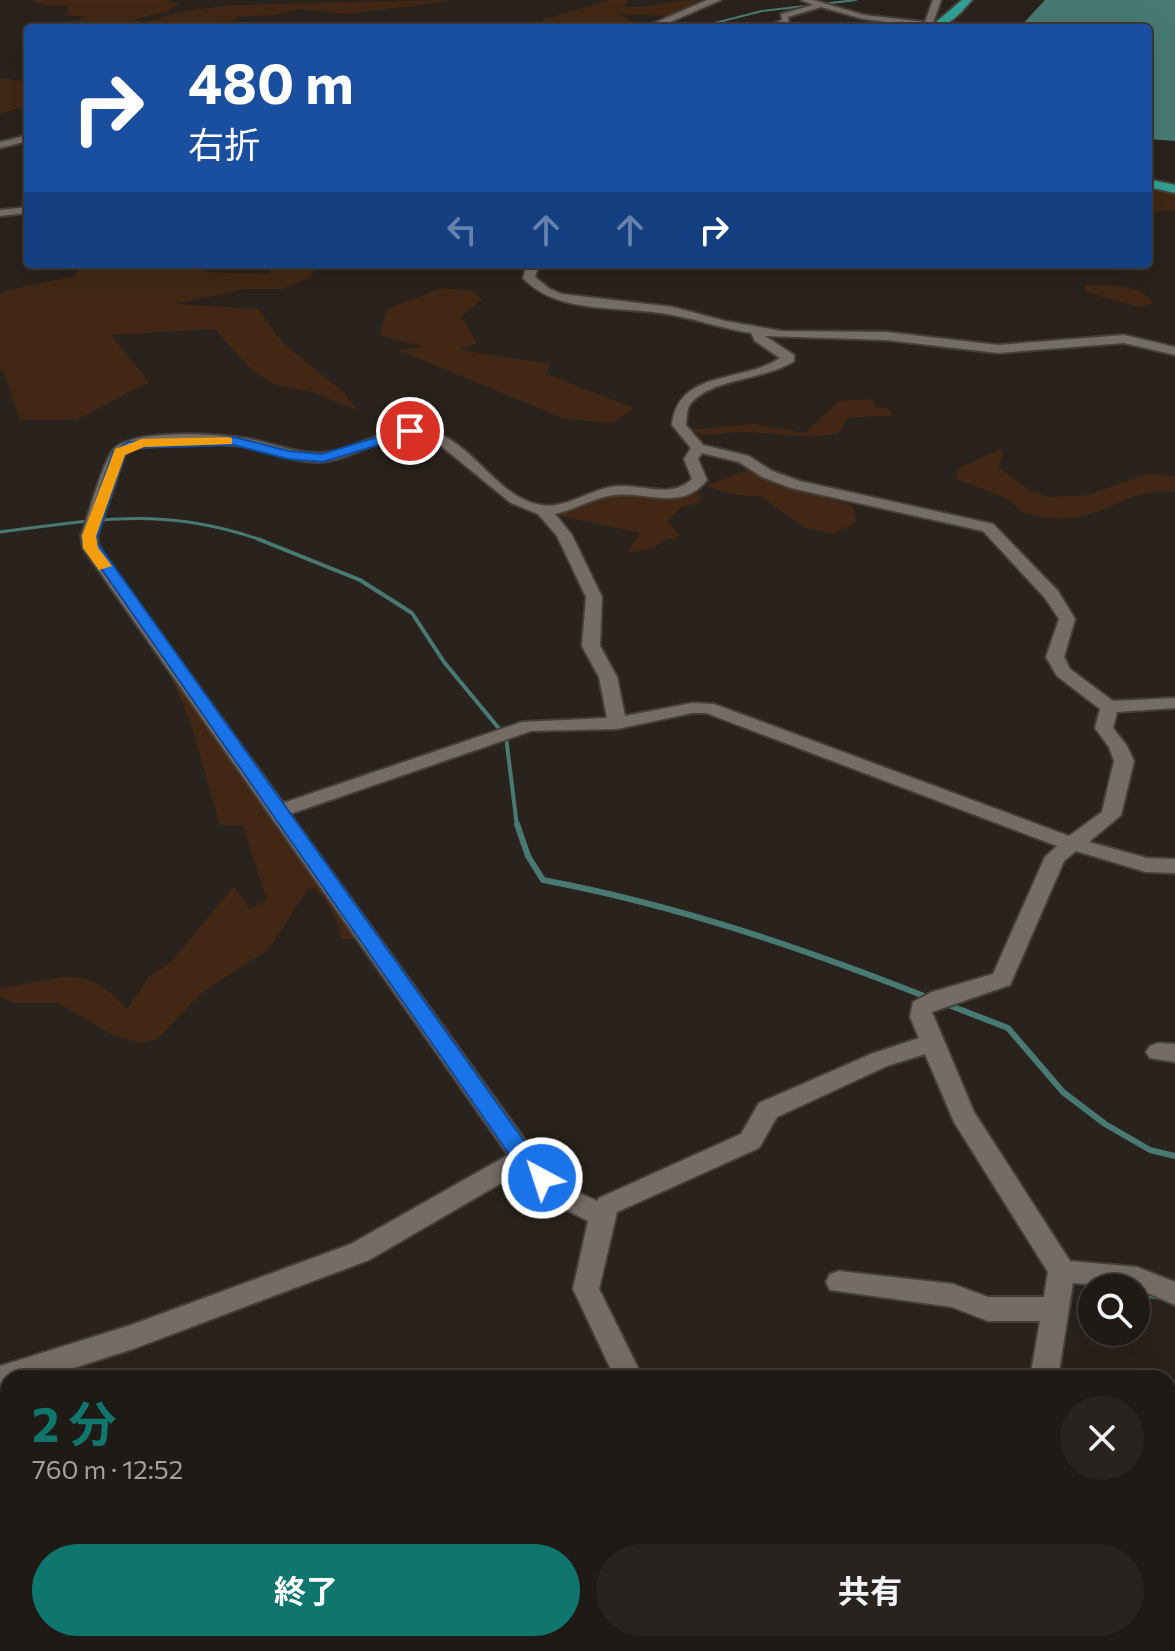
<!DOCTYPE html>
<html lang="ja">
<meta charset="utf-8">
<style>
:root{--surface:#201a16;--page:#28231f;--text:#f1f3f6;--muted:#a2a1a1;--line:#3d3835;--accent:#0f766e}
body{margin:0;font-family:Commissioner,"Noto Sans JP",sans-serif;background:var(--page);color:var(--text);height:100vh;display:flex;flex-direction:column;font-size:30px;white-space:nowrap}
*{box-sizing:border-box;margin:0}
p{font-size:26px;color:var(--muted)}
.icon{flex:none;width:44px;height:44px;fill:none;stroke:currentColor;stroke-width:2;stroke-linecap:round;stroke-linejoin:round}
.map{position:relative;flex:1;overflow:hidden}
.side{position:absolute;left:0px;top:1370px;width:1176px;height:282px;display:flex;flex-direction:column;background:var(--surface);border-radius:24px 24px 0 0;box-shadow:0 8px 32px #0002,0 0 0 2px var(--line)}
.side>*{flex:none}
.banner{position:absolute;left:24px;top:24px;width:1128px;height:244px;border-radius:8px;box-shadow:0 8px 32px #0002,0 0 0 2px var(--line);background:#1a4fa0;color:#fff;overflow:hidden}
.fabs{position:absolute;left:1078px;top:1274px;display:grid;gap:16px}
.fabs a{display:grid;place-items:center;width:72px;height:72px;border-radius:50%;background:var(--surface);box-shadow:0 8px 32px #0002,0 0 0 2px var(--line);font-size:40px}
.pin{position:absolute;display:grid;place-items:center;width:68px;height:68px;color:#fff;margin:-34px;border:4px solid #fff;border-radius:50%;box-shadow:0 2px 8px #0007}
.me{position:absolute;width:88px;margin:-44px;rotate:320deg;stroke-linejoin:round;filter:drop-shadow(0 0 6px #0008)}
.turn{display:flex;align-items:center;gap:28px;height:168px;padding:0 32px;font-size:36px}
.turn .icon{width:104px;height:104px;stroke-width:2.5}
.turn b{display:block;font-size:56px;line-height:68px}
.lanes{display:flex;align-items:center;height:76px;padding:0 32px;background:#0003;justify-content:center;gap:40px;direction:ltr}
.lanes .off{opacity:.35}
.round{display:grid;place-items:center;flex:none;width:84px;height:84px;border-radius:42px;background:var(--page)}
.headline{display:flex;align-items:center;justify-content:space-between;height:136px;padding:0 32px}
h1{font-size:48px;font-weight:700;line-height:60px;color:var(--accent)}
.primary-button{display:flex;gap:16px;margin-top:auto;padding:16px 32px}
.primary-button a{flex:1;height:92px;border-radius:48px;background:var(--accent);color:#fff;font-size:32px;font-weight:700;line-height:92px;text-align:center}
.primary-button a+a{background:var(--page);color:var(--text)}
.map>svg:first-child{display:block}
</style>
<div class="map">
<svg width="1175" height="1651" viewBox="0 0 1175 1651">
<rect width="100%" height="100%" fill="#2a231d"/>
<path fill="#422814" d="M 32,0 L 165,0 L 180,4 L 165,12 L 132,20 L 146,22 L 186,11 L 232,5 L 456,0 L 348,14 L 298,9 L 276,15 L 235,17 L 238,21 L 215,22 L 202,28 L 61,28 L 46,27 L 89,17 L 67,15 L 68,6 L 43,5 Z
M 609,0 L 628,0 L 624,7 C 652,8 673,0 701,0 L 671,16 L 619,14 L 641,27 L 619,24 L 540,28 L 539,23 L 545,19 Z
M 0,78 L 28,82 L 28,105 L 0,114 Z
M 1148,186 L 1175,191 L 1175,210 L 1148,212 Z
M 79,264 L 199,264 L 206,272 L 270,274 L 269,264 L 316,264 L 311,277 L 283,289 L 244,289 L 176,304 L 258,309 L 283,343 L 344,393 L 357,410 L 311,392 L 274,384 L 253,371 L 214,329 L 111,335 L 149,382 L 76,420 L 20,420 L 4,372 L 0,370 L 0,295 L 7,290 L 76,276 Z
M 1084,285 C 1105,285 1140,283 1154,303 L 1137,307 L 1087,292 Z
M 442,288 L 474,291 L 482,300 L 461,316 L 477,343 L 459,350 L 550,364 L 546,374 L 634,408 L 612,423 L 565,419 L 398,350 L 424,347 L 380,335 L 387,309 Z
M 873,399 L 875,407 L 889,409 L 894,415 L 848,418 L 838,434 C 803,440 777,433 743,432 C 721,432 708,439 687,430 L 754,424 L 805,433 L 839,401 Z
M 1001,449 L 1003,455 L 998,467 L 1029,490 L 1049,497 L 1088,495 L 1147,474 L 1175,476 L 1175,492 C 1140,488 1122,504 1091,514 C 1073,520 1040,520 1023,512 C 1017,509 1014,503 1008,500 C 992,491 973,486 956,479 L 959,468 Z
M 747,470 L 781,485 L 853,506 L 856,522 L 833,534 L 805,528 L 762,497 L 730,494 L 706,486 Z
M 614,493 L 701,494 L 700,502 L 680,508 L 668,521 L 679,535 L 674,540 L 668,538 L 653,548 L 628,553 L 640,533 L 551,514 L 593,503 Z
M 164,662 L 354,925 L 355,939 L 341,939 C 338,919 329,903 315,888 L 307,890 L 269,949 L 204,991 L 157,1039 L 141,1043 L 113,1035 L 58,1003 L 14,1003 L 0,997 L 0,988 C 59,982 80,958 127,1009 L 149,977 L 171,962 L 234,886 L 250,909 L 267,900 L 243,825 L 220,825 L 190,720 Z
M 1168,1569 L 1175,1570 L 1175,1651 L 956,1651 L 966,1644 L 1168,1644 Z"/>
<path fill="#487a73" d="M 1045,0 L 1175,0 L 1175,141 L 1148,139 L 1148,28 L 1019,28 Z"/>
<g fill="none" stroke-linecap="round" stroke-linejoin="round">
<path stroke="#487a73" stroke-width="2" d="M 695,28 L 762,11 L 856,0"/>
<path stroke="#487a73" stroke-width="3" d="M 0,532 C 99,519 166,506 264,541"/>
<path stroke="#487a73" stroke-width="4" d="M 258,539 L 360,580 L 412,613 L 444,662 L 506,737 L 517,826"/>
<path stroke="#487a73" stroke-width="6" d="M 517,824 L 528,856 L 543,880 C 676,905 803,948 929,998
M 946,1004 L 1008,1028 L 1063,1092 L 1105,1124 L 1150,1150 L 1175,1156"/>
<path stroke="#487a73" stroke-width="7" d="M 1136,1292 L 1158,1296"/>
<g stroke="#453f3a" stroke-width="4">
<path id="minor" d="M 707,0 L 721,0 L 659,27 L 643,28 Z
M 801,0 L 813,0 L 864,15 L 925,22 L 933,0 L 941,0 L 933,23 L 941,26 L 934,28 L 863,19 L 821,7 L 788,17 L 789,23 L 765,28 L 782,20 L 781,14 L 813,5 Z
M 28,135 L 28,141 L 0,148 L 0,142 Z
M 28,207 L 28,213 L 0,216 L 0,210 Z
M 527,264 L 539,264 L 535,277 L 550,289 L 562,294 L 673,307 L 725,321 L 782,331 L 886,332 L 998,345 L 1124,335 L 1175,347 L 1175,355 L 1124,343 L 998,353 L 886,340 L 765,336 L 794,355 L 794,361 C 765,380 716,378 693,401 C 686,407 687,416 686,425 L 703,445 L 749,456 L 772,471 L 800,481 L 993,524 L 1058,591 L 1075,619 L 1064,657 L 1070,669 L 1113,701 L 1175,698 L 1175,708 L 1117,712 L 1113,728 L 1127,746 L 1134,761 L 1121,815 L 1089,842 L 1147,858 L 1175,859 L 1175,873 L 1146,872 L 1076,851 L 1064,861 L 1010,985 L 932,1012 L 974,1112 L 1070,1261 L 1137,1267 L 1175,1282 L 1175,1305 L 1136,1288 L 1073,1283 L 1058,1378 L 1030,1378 L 1040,1321 L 988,1321 L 952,1307 L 830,1290 L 826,1282 L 830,1274 L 839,1271 L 953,1284 L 988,1297 L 1044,1297 L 1048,1272 L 954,1122 L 925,1054 L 887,1066 L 777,1117 L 759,1148 L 617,1212 L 599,1289 L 643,1378 L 615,1378 L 573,1289 L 588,1221 L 557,1205 L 522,1171 L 369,1260 L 133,1349 L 42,1378 L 8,1378 L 8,1389 L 0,1392 L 0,1366 L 131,1325 L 351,1244 L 508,1155 L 83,548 L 81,536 C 88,517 102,464 113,450 C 131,428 222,434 249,439 C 273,443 296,454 321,453 C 361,451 389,419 431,431 C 474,443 497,498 541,505 C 568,510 594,485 623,486 C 646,486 673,498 692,479 L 684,459 L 691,448 L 672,425 C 678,369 743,383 780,358 L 755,341 L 751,333 C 724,329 699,320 672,315 C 625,305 558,316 523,278 ZM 411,435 L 440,445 L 511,503 L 538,514 L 557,536 L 586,597 L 582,646 L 599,677 L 607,718 L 522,722 L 283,803 L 99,548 L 97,536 L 125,454 L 137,448 C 174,443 212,441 249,447 C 271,451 293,462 316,462 C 350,462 377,437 411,435 ZM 702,453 L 739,462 L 762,477 L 791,488 L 983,531 L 1045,598 L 1059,619 L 1046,657 L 1057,676 L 1100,709 L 1095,728 L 1109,747 L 1114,761 L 1102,812 L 1069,836 L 714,704 L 692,703 L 625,716 L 617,677 L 600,646 L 602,597 L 572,535 L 555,514 C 573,510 590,500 608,496 C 643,488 680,514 707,480 L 698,459 ZM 692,713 L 706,713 L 1057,846 L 1045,857 L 993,974 L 932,992 L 913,1002 L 910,1017 L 919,1038 L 871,1054 L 759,1103 L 741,1134 L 599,1198 L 597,1201 L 575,1191 L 533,1151 L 290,814 L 531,731 L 617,729 Z
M 1158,1043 L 1175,1044 L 1175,1062 L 1150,1058 L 1146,1052 L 1150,1046 Z
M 1175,1466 L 1175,1494 L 1168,1497 L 1168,1469 Z
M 711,1644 L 751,1644 L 748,1651 L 708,1651 Z"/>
</g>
<g stroke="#453f3a" stroke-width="4">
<path id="major" d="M 962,0 L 972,0 C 960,14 948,28 929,28 Z
M 1148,179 L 1175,185 L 1175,193 L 1148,187 Z"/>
</g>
<use href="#minor" fill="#756c65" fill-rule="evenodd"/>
<use href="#major" fill="#32a094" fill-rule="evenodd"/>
</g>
<path fill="#1a73e8" stroke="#114b97" stroke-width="2" d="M 410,427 L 416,431 L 414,434 L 323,462 L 288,459 L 234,445 L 135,448 L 125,454 L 96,541 L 532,1152 L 554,1178 L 551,1184 C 534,1190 526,1176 516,1164 L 82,541 L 113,452 L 128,442 L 234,437 L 289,451 L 322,454 Z"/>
<path fill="#f59e0b" d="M 228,437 L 232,438 L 232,444 L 144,447 L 125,455 L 96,536 L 98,548 L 112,566 L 99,570 L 83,548 L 82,536 L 115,449 L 142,439 Z"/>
</svg>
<div class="fabs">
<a><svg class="icon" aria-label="search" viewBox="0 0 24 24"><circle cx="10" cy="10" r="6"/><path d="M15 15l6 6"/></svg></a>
</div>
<div class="pin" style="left:410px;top:431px;background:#d93025"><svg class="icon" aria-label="arrive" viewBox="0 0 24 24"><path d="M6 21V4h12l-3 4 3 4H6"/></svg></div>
<svg class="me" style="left:542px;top:1178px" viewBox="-20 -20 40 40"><circle r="17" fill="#1a73e8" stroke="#fff" stroke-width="3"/><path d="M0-11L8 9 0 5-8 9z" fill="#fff"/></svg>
<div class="banner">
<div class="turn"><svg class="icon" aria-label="right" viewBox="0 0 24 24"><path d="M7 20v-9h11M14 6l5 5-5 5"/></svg><div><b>480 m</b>右折</div></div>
<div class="lanes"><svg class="icon off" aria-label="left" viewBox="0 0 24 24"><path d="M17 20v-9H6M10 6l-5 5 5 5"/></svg><svg class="icon off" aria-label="ahead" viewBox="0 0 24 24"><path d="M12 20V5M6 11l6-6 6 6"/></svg><svg class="icon off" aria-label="ahead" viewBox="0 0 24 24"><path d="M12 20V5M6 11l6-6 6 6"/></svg><svg class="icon" aria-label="right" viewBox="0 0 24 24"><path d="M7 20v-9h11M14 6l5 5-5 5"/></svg></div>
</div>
<section class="side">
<div class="headline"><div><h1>2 分</h1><p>760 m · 12:52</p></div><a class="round"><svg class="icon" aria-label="close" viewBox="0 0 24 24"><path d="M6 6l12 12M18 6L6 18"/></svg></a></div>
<div class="primary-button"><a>終了</a><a>共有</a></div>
</section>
</div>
